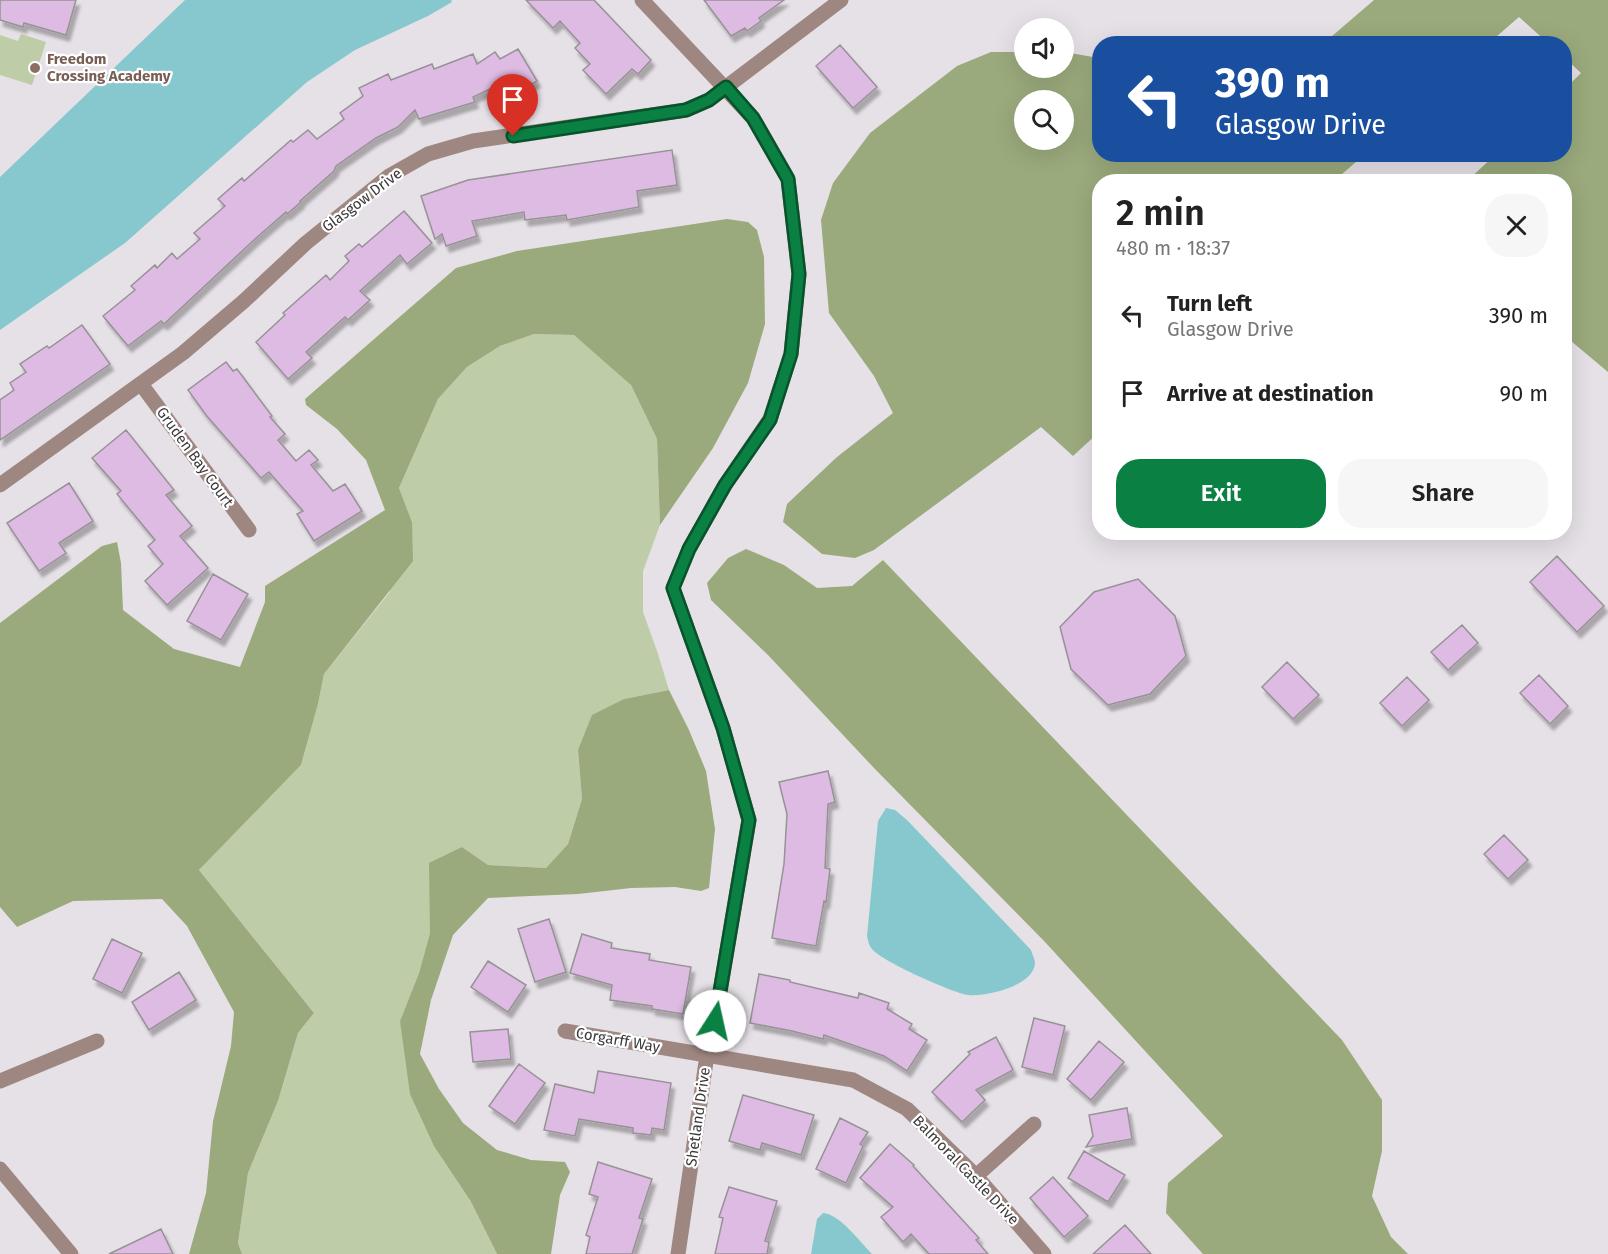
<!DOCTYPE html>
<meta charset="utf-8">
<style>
:root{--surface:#fff;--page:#f6f6f6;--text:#222;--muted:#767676;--accent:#0b8043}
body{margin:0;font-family:"Fira Sans",sans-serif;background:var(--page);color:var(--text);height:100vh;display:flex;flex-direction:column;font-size:22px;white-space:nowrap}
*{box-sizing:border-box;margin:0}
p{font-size:20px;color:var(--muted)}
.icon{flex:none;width:33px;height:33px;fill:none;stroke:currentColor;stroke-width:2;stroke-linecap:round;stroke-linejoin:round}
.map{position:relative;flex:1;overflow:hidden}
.details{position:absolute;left:1092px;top:174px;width:480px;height:366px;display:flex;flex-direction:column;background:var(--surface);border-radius:24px;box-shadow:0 6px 24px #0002}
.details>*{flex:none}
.banner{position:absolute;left:1092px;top:36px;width:480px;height:126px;border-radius:24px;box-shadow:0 6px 24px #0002;background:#1a4fa0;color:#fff;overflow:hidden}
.buttons{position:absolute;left:1014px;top:18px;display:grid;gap:12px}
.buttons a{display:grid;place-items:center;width:60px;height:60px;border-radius:50%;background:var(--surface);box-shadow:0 6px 24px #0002;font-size:30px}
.pin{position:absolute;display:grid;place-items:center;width:51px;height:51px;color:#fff;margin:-62px -26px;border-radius:50% 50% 50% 0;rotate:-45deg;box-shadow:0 0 6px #0007}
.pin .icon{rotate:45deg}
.me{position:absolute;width:66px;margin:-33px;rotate:10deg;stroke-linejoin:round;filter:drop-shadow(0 0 4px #0008)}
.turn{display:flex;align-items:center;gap:21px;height:126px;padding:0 24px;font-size:27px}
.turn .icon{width:78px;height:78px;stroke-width:2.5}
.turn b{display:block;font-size:42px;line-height:51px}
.round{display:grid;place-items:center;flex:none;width:63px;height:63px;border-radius:24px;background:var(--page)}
.head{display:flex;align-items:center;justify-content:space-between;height:102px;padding:0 24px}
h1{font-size:36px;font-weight:600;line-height:45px}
.button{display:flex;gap:12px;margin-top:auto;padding:12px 24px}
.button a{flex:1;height:69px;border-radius:24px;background:var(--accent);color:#fff;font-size:24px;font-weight:600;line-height:69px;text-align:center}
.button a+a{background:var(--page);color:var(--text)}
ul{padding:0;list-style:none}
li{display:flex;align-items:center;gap:18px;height:78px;padding:0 24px}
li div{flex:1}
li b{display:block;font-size:22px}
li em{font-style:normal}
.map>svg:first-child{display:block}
</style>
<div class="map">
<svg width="1608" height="1254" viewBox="0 0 1608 1254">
<defs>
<filter id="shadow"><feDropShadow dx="3.5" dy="6" stdDeviation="1.5" flood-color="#0004"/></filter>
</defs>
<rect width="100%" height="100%" fill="#e6e1e7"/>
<path fill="#bfcca8" d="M 21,34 L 46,42 L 32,85 L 0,75 L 0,35 L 18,41 Z
M 534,334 L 574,335 L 621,374 L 631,385 L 657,439 L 660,525 L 643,571 L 643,612 L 657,651 L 669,690 L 624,699 L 578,750 L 582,799 L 568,844 L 546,868 L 488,865 L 462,847 L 430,899 L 430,933 L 419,973 L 400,1021 L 470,1200 L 497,1254 L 242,1254 L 238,1243 L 248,1173 L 278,1101 L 298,1033 L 314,1013 L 199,870 L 301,765 L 318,704 L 324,674 L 389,593 L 412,522 L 399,488 L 438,399 L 467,367 L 500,346 Z"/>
<path fill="#9aaa7c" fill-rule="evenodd" d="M 1374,0 L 1608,0 L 1608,372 L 1565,336 L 1564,182 L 1467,181 L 1495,155 L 1564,154 L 1565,89 L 1581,73 L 1565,58 L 1564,44 L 1548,43 L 1519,17 L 1489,43 L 1324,43 Z
M 991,52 L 1024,52 L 1024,68 L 1064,68 L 1064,52 L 1099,58 L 1100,154 L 1364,155 L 1334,181 L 1100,182 L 1099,432 L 1073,456 L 1041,427 L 874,550 L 855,558 L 822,554 L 783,522 L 787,504 L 837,457 L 893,413 L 874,376 L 829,313 L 821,220 L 833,183 L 870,133 L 957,66 ZM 1064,100 L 1064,140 L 1024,140 L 1024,100 Z
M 727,219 L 748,222 L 757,230 L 764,257 L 765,324 L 748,383 L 713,448 L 660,525 L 657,439 L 631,385 L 574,335 L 534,334 L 500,346 L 467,367 L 438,399 L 399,488 L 412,522 L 413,561 L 324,674 L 318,704 L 301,765 L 199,870 L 314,1013 L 298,1033 L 278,1101 L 248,1173 L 238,1243 L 242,1254 L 189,1254 L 206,1193 L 213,1121 L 231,1046 L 234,1012 L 187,926 L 162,899 L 73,901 L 17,927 L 0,907 L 0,623 L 102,546 L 117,542 L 121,563 L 123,610 L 174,649 L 240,667 L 265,602 L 265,586 L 385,510 L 366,460 L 337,429 L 306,405 L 305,399 L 456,268 L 517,251 Z
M 746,549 L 784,565 L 817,588 L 852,586 L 883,560 L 1342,1040 L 1382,1100 L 1382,1151 L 1372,1196 L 1391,1237 L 1408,1254 L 1203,1254 L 1166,1213 L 1168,1183 L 1223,1136 L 1045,942 L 874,768 L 768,655 L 711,600 L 707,583 L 728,558 Z
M 669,690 L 689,730 L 706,771 L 715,829 L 709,888 L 701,891 L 675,887 L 631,888 L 578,894 L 488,898 L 453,935 L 431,1000 L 420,1054 L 439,1089 L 463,1123 L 497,1150 L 531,1160 L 565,1162 L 570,1172 L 560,1195 L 551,1254 L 497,1254 L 470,1200 L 434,1146 L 410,1094 L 400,1021 L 419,973 L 430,933 L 429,863 L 462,847 L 488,865 L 546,868 L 568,844 L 582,799 L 578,750 L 592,715 L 624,699 Z"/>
<path fill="#87c8ce" d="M 185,0 L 451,0 L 452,2 L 428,16 L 355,50 L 307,82 L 125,243 L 0,330 L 0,177 Z
M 886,808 L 895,810 L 907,820 L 1031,950 C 1032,954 1035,959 1035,963 C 1034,986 986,997 968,995 C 953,993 881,961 872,949 C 869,946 868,941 867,936 L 878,821 Z
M 823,1213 C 840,1214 860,1242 872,1254 L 811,1254 L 817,1219 Z"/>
<path fill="#debbe2" stroke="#979297" stroke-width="1.5" filter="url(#shadow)" d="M 0,0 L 76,0 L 66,35 L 24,23 L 23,27 L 0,20 Z
M 526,0 L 594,0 L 651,60 L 638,74 L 632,69 L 606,94 L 583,70 L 590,64 L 575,48 L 580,43 L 560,21 L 553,28 Z
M 704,0 L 784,0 L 759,18 L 761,21 L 747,31 L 745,28 L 731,36 Z
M 840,45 L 877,87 L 853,108 L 816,66 Z
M 518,49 L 537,81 L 503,102 L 494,87 L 473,97 L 475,102 L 419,119 L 415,110 L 398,127 L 376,138 L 336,166 L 334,171 L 300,201 L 301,202 L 287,214 L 286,212 L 255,239 L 164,324 L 161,321 L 128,346 L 103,316 L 135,290 L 131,286 L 155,265 L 157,268 L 172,253 L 177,259 L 200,239 L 194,233 L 225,206 L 218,199 L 242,178 L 244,181 L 291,140 L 293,142 L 308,130 L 317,139 L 344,119 L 340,113 L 363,96 L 359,88 L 388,74 L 391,80 L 432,64 L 434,69 L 473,54 L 477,64 L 495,52 L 500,59 Z
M 672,150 L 677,185 L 637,191 L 639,207 L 567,220 L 566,215 L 525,220 L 524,212 L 472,221 L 477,236 L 446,246 L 442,234 L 435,239 L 421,196 L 468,180 Z
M 404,211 L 432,243 L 407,264 L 400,255 L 360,291 L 370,300 L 348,320 L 345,317 L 306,352 L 312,358 L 288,379 L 256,342 L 285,315 L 283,313 L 326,275 L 330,280 L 349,261 L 345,256 L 359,244 L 362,247 Z
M 82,325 L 110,364 L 0,440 L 0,400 L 14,390 L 10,383 L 26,372 L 20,364 L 47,346 L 49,348 Z
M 226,362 L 233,371 L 237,369 L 272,416 L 270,417 L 285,434 L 278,440 L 296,461 L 309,450 L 318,460 L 311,465 L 333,491 L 345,484 L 362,511 L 314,541 L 297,514 L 303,511 L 269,472 L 261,478 L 206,415 L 188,390 Z
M 126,430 L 174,490 L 166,495 L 192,526 L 180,536 L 208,568 L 167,605 L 145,581 L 163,564 L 148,546 L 155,540 L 117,494 L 121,491 L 92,458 Z
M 69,483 L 93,521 L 59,543 L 66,553 L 39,571 L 7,523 Z
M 1557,556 L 1604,606 L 1577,632 L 1530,582 Z
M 213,574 L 248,594 L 221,640 L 187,621 Z
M 1138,579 L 1175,616 L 1186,656 L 1150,694 L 1108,705 L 1071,669 L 1060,627 L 1094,592 Z
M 1462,625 L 1478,643 L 1448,670 L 1431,652 Z
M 1287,662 L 1319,695 L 1293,719 L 1262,687 Z
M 1539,675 L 1568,706 L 1550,724 L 1520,693 Z
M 1407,677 L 1429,700 L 1402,726 L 1380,703 Z
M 828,771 L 835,802 L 828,804 L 825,868 L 830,869 L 826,902 L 824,901 L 816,946 L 772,938 L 784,864 L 787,814 L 779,782 Z
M 1504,835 L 1528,860 L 1508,879 L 1484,854 Z
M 549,919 L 566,972 L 535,982 L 518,929 Z
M 582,934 L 612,943 L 611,948 L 650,954 L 649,960 L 691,967 L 683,1014 L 652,1009 L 652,1006 L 610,1000 L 612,985 L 570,973 Z
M 112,939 L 142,953 L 122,993 L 93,979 Z
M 488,961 L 526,985 L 508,1012 L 471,987 Z
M 179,972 L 196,1000 L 149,1030 L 132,1002 Z
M 759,974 L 790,980 L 790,982 L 858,998 L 859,993 L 889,1003 L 887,1009 L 912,1024 L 909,1029 L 927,1040 L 907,1071 L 884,1056 L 824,1035 L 823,1039 L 792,1031 L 750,1023 Z
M 1034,1018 L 1065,1026 L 1053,1075 L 1022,1067 Z
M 508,1029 L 511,1059 L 473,1062 L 470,1032 Z
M 996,1037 L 1013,1070 L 976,1090 L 985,1100 L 962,1122 L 932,1092 L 970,1054 L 968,1052 Z
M 1099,1041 L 1124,1062 L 1091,1100 L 1067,1079 Z
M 519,1064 L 545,1083 L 515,1124 L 489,1106 Z
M 598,1071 L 671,1083 L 664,1130 L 652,1128 L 651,1135 L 633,1133 L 633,1128 L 579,1119 L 575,1136 L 544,1130 L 555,1084 L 594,1093 Z
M 743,1095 L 814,1115 L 801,1155 L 762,1143 L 760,1150 L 729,1141 Z
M 1127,1108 L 1132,1139 L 1086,1147 L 1093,1136 L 1089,1115 Z
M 840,1118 L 868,1132 L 860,1144 L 863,1146 L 846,1183 L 816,1169 Z
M 890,1144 L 914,1165 L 913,1166 L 979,1238 L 976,1240 L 988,1254 L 929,1254 L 911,1234 L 903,1242 L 881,1217 L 893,1207 L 860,1178 Z
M 1084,1151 L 1125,1175 L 1108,1202 L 1068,1178 Z
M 598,1162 L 652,1179 L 639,1218 L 643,1219 L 632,1254 L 586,1254 L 590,1237 L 586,1235 L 598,1197 L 589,1194 Z
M 1053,1177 L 1088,1216 L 1064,1237 L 1030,1198 Z
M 729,1187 L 777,1201 L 765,1241 L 769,1242 L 767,1254 L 715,1254 L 723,1218 L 719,1217 Z
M 1125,1225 L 1151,1254 L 1093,1254 Z
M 161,1229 L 173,1254 L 109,1254 Z"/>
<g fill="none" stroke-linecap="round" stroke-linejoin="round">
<path stroke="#9f8781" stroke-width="15" d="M 642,0 L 753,118 L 788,179 L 799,274 L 791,354 L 770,419 L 725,485 L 689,549 L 673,588 L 723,728 L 749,820 L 715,1021 L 707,1055 L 678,1254
M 141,384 L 249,530
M 0,485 L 183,353 L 244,301 L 306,243 L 389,176 L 428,154 L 473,141 L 686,110 L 709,100 L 841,0
M 565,1031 L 853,1080 L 907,1109 L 976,1176 L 1044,1254
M 0,1081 L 97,1041
M 0,1169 L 71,1254
M 976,1176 L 1034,1124"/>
</g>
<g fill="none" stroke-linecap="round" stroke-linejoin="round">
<g stroke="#07532c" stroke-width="15">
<path id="route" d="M 513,136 L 686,110 L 709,100 L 726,87 L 753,118 L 788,179 L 799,274 L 791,354 L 770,420 L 725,485 L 689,549 L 673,588 L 723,728 L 749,820 L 715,1021"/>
</g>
<use href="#route" stroke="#0b8043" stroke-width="10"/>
</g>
<circle fill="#8d6e63" stroke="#fff" stroke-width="2" cx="35" cy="68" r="6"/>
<g text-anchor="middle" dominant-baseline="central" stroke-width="4.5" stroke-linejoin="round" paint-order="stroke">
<g font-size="15" font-weight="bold" fill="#785e54" stroke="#fff" text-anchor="start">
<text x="47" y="59">Freedom<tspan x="47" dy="17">Crossing Academy</tspan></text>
</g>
<g font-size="15" fill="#3c3a3c" stroke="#fff">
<text transform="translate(362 200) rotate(-37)">Glasgow Drive</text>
<text transform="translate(195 457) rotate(54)">Gruden Bay Court</text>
<text transform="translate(618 1040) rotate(10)">Corgarff Way</text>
<text transform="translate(698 1117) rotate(-82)">Shetland Drive</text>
<text transform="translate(966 1170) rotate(46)">Balmoral Castle Drive</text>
</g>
</g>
</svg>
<div class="buttons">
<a><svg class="icon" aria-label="sound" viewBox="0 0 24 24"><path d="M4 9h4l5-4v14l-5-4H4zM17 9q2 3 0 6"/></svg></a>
<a><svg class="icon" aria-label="search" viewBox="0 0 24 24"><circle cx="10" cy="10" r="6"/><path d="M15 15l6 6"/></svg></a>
</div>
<div class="pin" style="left:513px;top:136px;background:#d93025"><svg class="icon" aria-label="arrive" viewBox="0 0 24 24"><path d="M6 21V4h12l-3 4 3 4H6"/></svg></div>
<svg class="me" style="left:715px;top:1021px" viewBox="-20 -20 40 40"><circle r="19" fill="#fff"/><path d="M0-13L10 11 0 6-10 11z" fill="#0b8043"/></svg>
<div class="banner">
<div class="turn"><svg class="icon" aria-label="left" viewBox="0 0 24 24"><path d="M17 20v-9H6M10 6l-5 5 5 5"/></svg><div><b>390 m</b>Glasgow Drive</div></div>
</div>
<section class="details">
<div class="head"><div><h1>2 min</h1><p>480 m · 18:37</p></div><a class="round"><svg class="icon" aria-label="close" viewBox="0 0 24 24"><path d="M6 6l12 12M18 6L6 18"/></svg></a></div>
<ul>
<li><svg class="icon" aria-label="left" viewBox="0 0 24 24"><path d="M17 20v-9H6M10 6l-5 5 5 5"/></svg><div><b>Turn left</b><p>Glasgow Drive</p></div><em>390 m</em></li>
<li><svg class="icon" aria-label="arrive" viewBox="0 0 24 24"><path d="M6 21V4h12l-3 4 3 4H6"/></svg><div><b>Arrive at destination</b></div><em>90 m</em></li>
</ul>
<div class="button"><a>Exit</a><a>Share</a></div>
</section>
</div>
